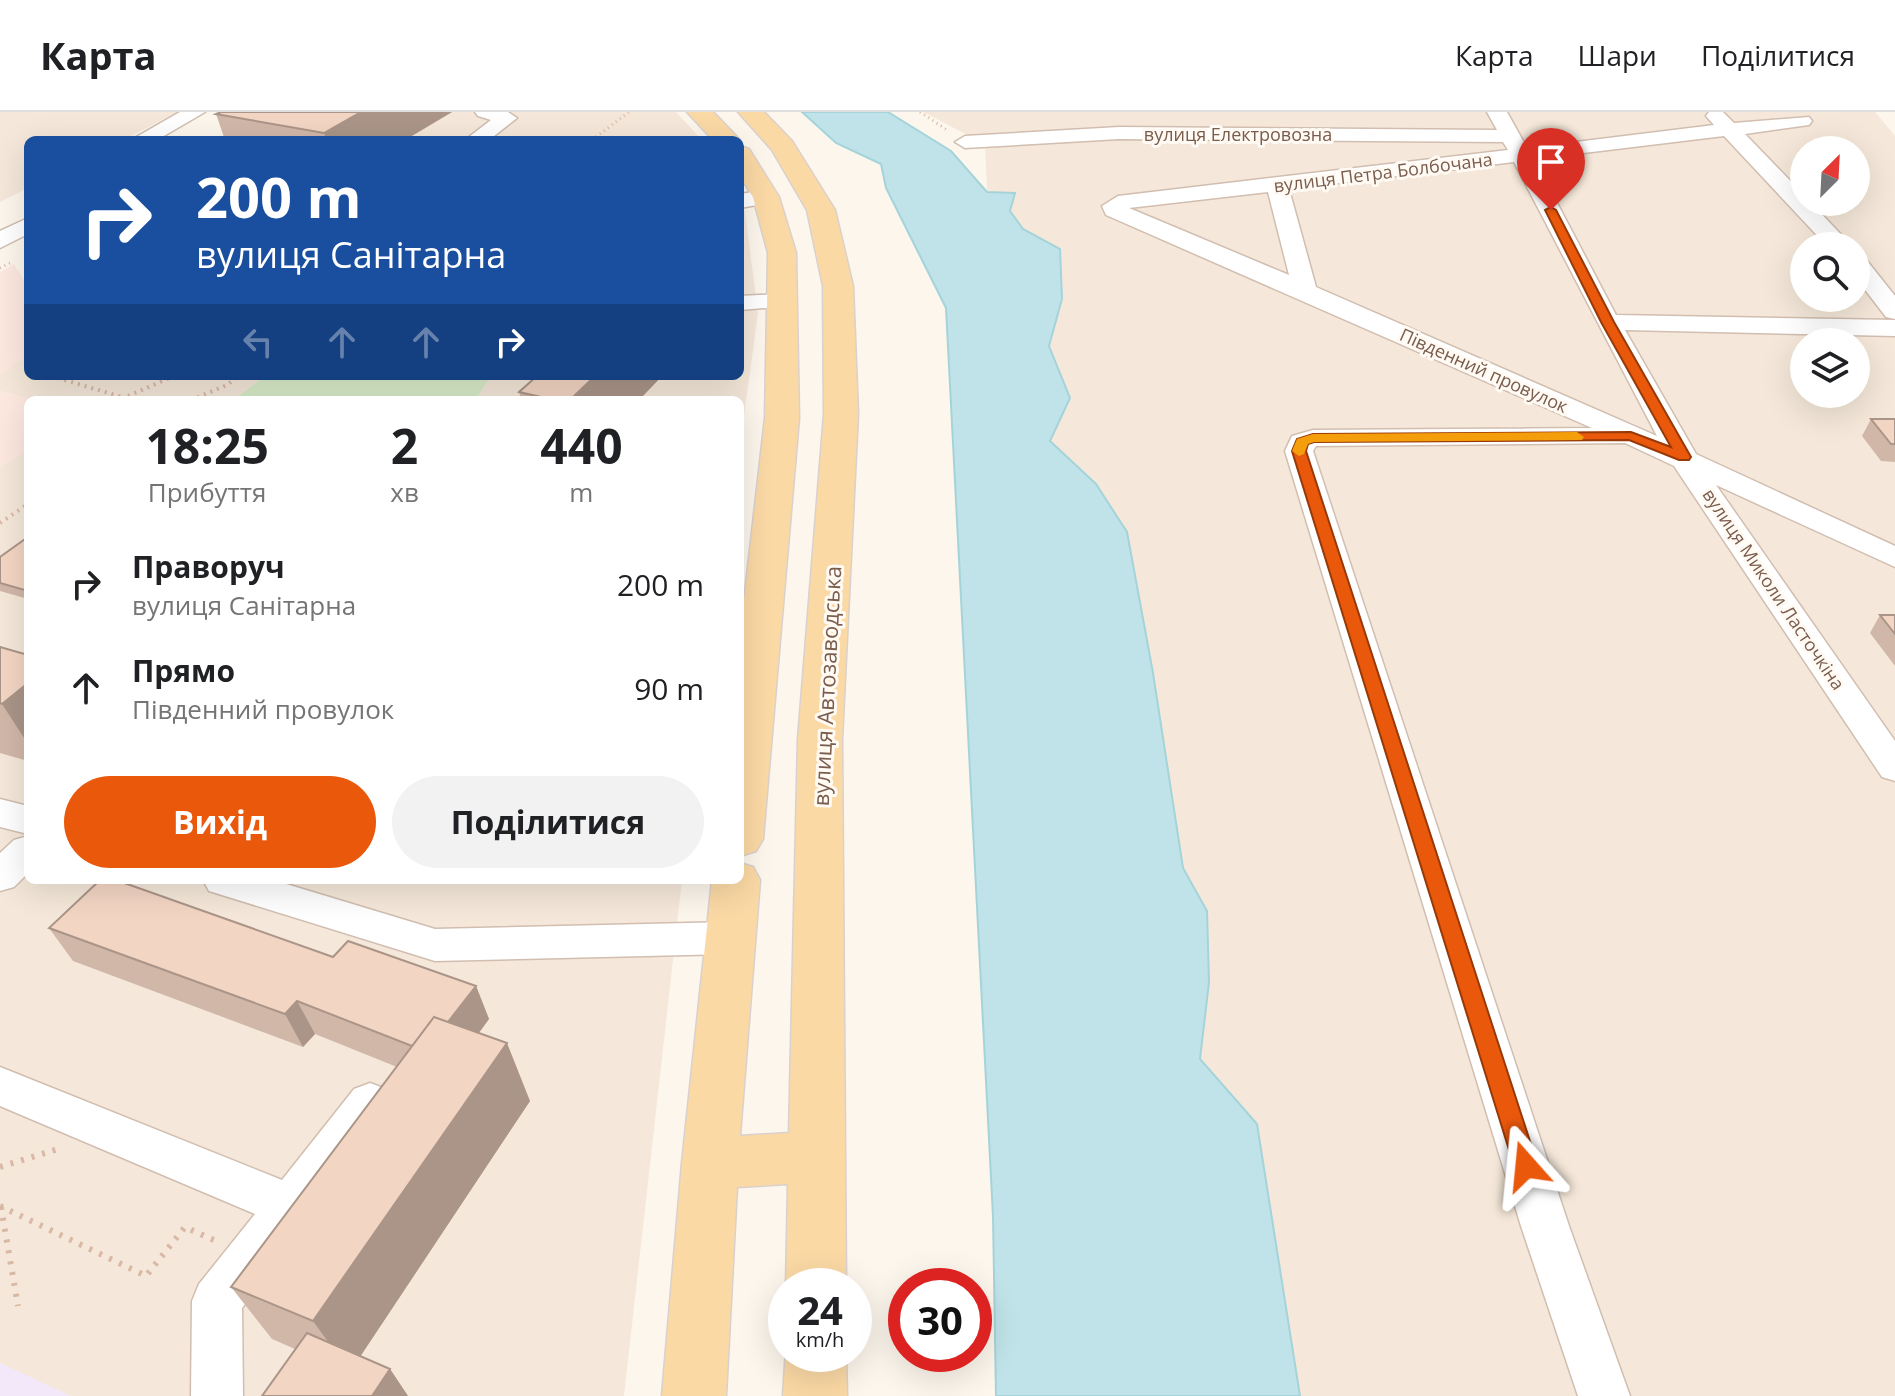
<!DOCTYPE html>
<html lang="uk">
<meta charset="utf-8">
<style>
:root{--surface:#fff;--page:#f2f2f2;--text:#202124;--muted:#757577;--line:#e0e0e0;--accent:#ea580c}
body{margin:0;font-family:"Open Sans",sans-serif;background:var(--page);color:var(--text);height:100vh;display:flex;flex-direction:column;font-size:30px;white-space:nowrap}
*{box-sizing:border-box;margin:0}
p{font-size:26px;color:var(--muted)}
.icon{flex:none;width:44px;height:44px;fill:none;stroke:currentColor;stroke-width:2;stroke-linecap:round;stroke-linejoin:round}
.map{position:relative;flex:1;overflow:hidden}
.sheet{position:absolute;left:24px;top:284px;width:720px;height:488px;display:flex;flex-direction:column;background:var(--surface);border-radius:12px;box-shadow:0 8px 32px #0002}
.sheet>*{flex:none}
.banner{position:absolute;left:24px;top:24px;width:720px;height:244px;border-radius:12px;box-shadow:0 8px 32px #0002;background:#1a4fa0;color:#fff;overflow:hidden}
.needle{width:52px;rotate:24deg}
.buttons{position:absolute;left:1790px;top:24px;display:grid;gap:16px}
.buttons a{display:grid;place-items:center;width:80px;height:80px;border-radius:50%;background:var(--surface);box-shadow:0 8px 32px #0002;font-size:40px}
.speed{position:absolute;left:768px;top:1156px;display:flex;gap:16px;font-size:40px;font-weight:700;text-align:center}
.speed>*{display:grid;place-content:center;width:104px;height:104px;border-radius:50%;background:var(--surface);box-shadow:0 8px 32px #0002;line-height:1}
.speed small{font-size:20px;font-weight:400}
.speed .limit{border:12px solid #d22;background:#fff;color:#111}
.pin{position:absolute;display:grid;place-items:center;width:68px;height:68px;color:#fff;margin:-82px -34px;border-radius:50% 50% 50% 0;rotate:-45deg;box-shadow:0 0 8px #0007}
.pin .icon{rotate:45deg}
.me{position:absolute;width:88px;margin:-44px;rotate:342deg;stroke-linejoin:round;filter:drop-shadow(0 0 6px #0008)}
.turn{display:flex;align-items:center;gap:28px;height:168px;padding:0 40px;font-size:36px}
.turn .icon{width:104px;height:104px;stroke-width:2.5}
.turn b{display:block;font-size:56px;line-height:68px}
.lanes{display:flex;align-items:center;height:76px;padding:0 40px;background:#0003;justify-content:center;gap:40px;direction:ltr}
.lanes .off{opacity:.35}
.eta{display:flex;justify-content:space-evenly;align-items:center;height:136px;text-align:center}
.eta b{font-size:48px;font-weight:700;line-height:56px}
.action{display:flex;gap:16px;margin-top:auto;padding:16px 40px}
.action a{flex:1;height:92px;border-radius:48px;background:var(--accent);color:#fff;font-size:32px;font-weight:700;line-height:92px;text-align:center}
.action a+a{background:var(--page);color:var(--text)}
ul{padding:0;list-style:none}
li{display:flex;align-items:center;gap:24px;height:104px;padding:0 40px}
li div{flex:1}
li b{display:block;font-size:30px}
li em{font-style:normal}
header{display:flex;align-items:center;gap:48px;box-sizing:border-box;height:112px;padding:0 40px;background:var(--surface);border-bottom:2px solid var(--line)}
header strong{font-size:38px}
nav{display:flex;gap:44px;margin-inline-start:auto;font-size:28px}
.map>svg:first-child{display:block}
</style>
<header>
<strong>Карта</strong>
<nav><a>Карта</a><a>Шари</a><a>Поділитися</a></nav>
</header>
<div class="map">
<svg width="1895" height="1284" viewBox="0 0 1895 1284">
<rect width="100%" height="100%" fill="#fdf6ec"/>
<path fill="#f5e8da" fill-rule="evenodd" d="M 0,0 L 178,0 L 123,28 L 28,28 L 28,76 L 0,90 Z
M 266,0 L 676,0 L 702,28 L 215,28 Z
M 923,0 L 1875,0 L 1895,24 L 1895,1284 L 1300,1284 L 1257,1012 L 1200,948 L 1209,870 L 1207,799 L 1183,756 L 1153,561 L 1127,420 L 1096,372 L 1049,329 L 1070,286 L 1049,234 L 1062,187 L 1060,138 L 1023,117 L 1010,99 L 1015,81 L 987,80 L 985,32 ZM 1804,38 L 1856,38 L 1856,90 L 1804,90 ZM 1804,134 L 1856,134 L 1856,186 L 1804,186 ZM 1804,230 L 1856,230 L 1856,282 L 1804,282 Z
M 740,88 L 745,100 L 758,201 L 740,333 L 740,288 L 34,288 L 0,279 L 0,262 L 28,243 L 28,264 L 740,264 Z
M 28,337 L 28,768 L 682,768 L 624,1284 L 0,1284 L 0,356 Z"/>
<path fill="#fde8e0" d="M 14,152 L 28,175 L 28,243 L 0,262 L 0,160 Z
M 0,279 L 34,288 L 28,288 L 28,337 L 0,356 Z"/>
<path fill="#f3e8fa" d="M 0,1251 L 71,1284 L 0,1284 Z"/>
<path fill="#d8ecc9" d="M 265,264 L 472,264 L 488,268 L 475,288 L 234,288 Z"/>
<path fill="#bfe3e8" stroke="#a5d3da" stroke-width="2" d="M 802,0 L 888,0 L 951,39 L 987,80 L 1015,81 L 1010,99 L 1023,117 L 1060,137 L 1062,187 L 1049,234 L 1070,286 L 1050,329 L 1096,372 L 1127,420 L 1153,561 L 1183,756 L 1207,799 L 1209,870 L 1200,947 L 1257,1012 L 1300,1284 L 996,1284 L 993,1104 L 946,196 L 886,76 L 881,52 L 836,31 Z"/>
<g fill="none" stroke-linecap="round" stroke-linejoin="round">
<g stroke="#d1beb0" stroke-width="3">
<path id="minor" d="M 180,0 L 205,0 L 157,28 L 131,28 Z
M 475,0 L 508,0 L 517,6 L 489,28 L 465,28 L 491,8 L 478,4 Z
M 1487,0 L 1507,0 L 1527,36 L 1714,13 L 1706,4 L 1709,0 L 1723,0 L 1734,11 L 1809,5 L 1812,9 L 1809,13 L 1745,22 L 1804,83 L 1804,90 L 1810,90 L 1852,134 L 1827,134 L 1724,24 L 1534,47 L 1616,203 L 1895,208 L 1895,224 L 1625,218 L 1696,342 L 1895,434 L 1895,455 L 1716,373 L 1895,629 L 1895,669 L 1882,665 L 1674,354 L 1625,331 L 1316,334 L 1313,339 L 1569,1114 L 1630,1284 L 1578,1284 L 1521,1114 L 1285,339 L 1292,324 L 1313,318 L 1592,316 L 1106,103 L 1102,94 L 1118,84 L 1508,38 L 1503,30 L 1119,27 L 965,36 L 955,30 L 965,24 L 1119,15 L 1497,18 ZM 1514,50 L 1657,324 L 1316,175 L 1289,77 ZM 1268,80 L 1289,163 L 1129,96 Z
M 766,78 L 777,85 L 774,90 L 740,96 L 740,82 Z
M 28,106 L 28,122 L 0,136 L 0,119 Z
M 1856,143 L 1864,145 L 1895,184 L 1895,207 L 1886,205 L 1856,166 Z
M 781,182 L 790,184 L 793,189 L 790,194 L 740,198 L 740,184 Z
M 0,687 L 28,694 L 28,722 L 0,715 Z
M 28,724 L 28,761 L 14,775 L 0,779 L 0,741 L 14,728 Z
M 203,768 L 273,768 L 435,817 L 730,810 L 744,815 L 750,826 L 744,837 L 730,842 L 435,849 L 209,779 Z
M 0,955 L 282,1068 L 354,977 L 370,971 L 386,977 L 392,991 L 386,1005 L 242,1196 L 243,1284 L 191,1284 L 192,1189 L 199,1172 L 255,1102 L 0,994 Z"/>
</g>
<g stroke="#dad1cd" stroke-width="3">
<path id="major" d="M 687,0 L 713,0 L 740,28 L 713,28 Z
M 738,0 L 764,0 L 792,29 L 835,98 L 853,174 L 858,302 L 842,627 L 846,1174 L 786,1174 L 788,1072 L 737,1075 L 726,1284 L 662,1284 L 682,1051 L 712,768 L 740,768 L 740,751 L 753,755 L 760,768 L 740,1024 L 789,1021 L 798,627 L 824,302 L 823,174 L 807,98 L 772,38 Z
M 740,34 L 749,37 L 779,85 L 796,141 L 799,306 L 763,727 L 756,739 L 740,744 L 740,524 L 765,306 L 768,141 L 753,85 L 740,64 Z
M 786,1237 L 786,1242 L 846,1242 L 847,1284 L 783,1284 Z"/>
</g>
<path stroke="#d9b8a5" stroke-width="3" stroke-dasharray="1 4" stroke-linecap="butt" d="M 920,0 L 947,18
M 592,28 L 629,0
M 0,156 L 10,151"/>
<path stroke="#d9b8a5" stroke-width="4" stroke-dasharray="2 5" stroke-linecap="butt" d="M 51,264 L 132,288
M 128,284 L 174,264
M 191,288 L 227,273 L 239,264
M 0,411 L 28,392"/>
<path stroke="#d9b8a5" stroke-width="6" stroke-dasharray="3 8" stroke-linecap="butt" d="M 0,1055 L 58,1037
M 0,1094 L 146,1164 L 185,1115 L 216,1129
M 1,1095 L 18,1194"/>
<use href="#minor" fill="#fff" fill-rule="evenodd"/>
<use href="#major" fill="#fbd9a5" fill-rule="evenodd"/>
</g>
<path fill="#d1b7a8" d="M 221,0 L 452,0 L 405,28 L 225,28 L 216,2 Z
M 537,264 L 662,264 L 639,288 L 521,288 L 519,280 Z
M 1871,307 L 1895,307 L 1895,350 L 1881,349 L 1862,324 Z
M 28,425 L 28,487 L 0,479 L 0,445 Z
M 1880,503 L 1895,503 L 1895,554 L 1870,521 Z
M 0,535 L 28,543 L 28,649 L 0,641 Z
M 49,816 L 333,845 L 476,874 L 489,907 L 479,921 L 530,989 L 360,1244 L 390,1257 L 408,1284 L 262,1284 L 295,1237 L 272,1227 L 231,1175 L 397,955 L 315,922 L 303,935 L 73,849 Z"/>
<path fill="#aa9588" d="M 319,0 L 452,0 L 405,28 L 326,28 Z
M 595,264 L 662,264 L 639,288 L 570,288 Z
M 28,571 L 28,632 L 2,592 Z
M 476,874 L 489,907 L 441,972 L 426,940 Z
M 297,889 L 315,922 L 303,935 L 285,902 Z
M 507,931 L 530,989 L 350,1260 L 313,1209 Z
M 390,1257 L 408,1284 L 372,1284 Z"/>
<path fill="#f3d5c3" stroke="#aa9588" stroke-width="2" d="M 221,0 L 361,0 L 324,21 L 216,2 Z
M 537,264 L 595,264 L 570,288 L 554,288 L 519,280 Z
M 1871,307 L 1895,307 L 1895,332 L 1891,332 Z
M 28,425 L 28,479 L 0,471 L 0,445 Z
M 1880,503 L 1895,503 L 1895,522 Z
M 0,535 L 28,543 L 28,571 L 2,592 L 0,591 Z
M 100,768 L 116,768 L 333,845 L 348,829 L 476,874 L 448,910 L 434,905 L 412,934 L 297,889 L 285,902 L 49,816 Z
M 434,905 L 507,931 L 313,1209 L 231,1175 Z
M 307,1221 L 390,1257 L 372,1284 L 262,1284 Z"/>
<path fill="#ea580c" stroke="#983908" stroke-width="2" d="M 1551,95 L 1556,98 L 1614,210 L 1691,345 L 1689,348 L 1679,348 L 1629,328 L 1314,330 L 1308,332 L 1306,339 L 1538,1054 L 1534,1062 L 1526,1065 L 1518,1062 L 1514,1054 L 1292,339 L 1297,327 L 1313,322 L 1631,320 L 1671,335 L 1601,210 L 1545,98 Z"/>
<path fill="#f59e0b" d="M 1577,320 L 1584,325 L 1582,328 L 1314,330 L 1308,332 L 1304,342 L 1299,344 L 1292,339 L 1297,327 L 1313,322 Z"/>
<g text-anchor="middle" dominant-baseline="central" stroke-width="6" stroke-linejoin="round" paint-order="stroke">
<g font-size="18" fill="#7a5c4d" stroke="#fffaf3">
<text x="1238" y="22">вулиця Електровозна</text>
<text transform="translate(1383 60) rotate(-7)">вулиця Петра Болбочана</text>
<text transform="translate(1484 258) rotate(24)">Південний провулок</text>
<text transform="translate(1774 477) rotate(56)">вулиця Миколи Ласточкіна</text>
</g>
<g font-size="22" fill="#7a5c4d" stroke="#fffaf3">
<text transform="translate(826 574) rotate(-87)">вулиця Автозаводська</text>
</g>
</g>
</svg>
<div class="buttons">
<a><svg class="needle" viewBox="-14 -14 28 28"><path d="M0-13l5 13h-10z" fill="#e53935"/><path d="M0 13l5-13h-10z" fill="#757577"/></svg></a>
<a><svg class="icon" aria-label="search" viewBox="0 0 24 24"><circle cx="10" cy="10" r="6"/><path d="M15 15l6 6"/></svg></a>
<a><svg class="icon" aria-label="layers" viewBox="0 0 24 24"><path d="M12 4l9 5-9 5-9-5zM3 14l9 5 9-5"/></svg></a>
</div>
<div class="speed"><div>24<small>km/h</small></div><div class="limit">30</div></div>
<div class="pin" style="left:1551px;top:98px;background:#d93025"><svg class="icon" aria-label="arrive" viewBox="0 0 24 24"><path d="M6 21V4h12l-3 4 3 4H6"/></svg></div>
<svg class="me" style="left:1526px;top:1054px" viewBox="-20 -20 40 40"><path d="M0-17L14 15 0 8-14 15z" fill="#ea580c" stroke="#fff" stroke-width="4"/></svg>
<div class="banner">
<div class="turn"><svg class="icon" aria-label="right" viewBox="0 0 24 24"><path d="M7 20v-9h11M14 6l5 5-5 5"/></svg><div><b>200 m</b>вулиця Санітарна</div></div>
<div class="lanes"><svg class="icon off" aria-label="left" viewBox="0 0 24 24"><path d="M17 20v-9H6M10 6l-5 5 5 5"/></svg><svg class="icon off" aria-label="ahead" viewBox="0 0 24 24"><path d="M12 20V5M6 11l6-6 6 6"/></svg><svg class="icon off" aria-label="ahead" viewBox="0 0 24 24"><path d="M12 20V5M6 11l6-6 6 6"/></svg><svg class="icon" aria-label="right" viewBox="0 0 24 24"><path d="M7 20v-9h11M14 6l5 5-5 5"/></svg></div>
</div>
<section class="sheet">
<div class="eta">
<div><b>18:25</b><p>Прибуття</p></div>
<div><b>2</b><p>хв</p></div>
<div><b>440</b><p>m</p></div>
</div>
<ul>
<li><svg class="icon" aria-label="right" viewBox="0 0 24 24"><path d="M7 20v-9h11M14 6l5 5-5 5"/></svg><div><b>Праворуч</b><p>вулиця Санітарна</p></div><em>200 m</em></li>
<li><svg class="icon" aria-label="ahead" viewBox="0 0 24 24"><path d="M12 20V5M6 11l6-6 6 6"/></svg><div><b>Прямо</b><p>Південний провулок</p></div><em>90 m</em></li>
</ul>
<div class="action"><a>Вихід</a><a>Поділитися</a></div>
</section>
</div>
